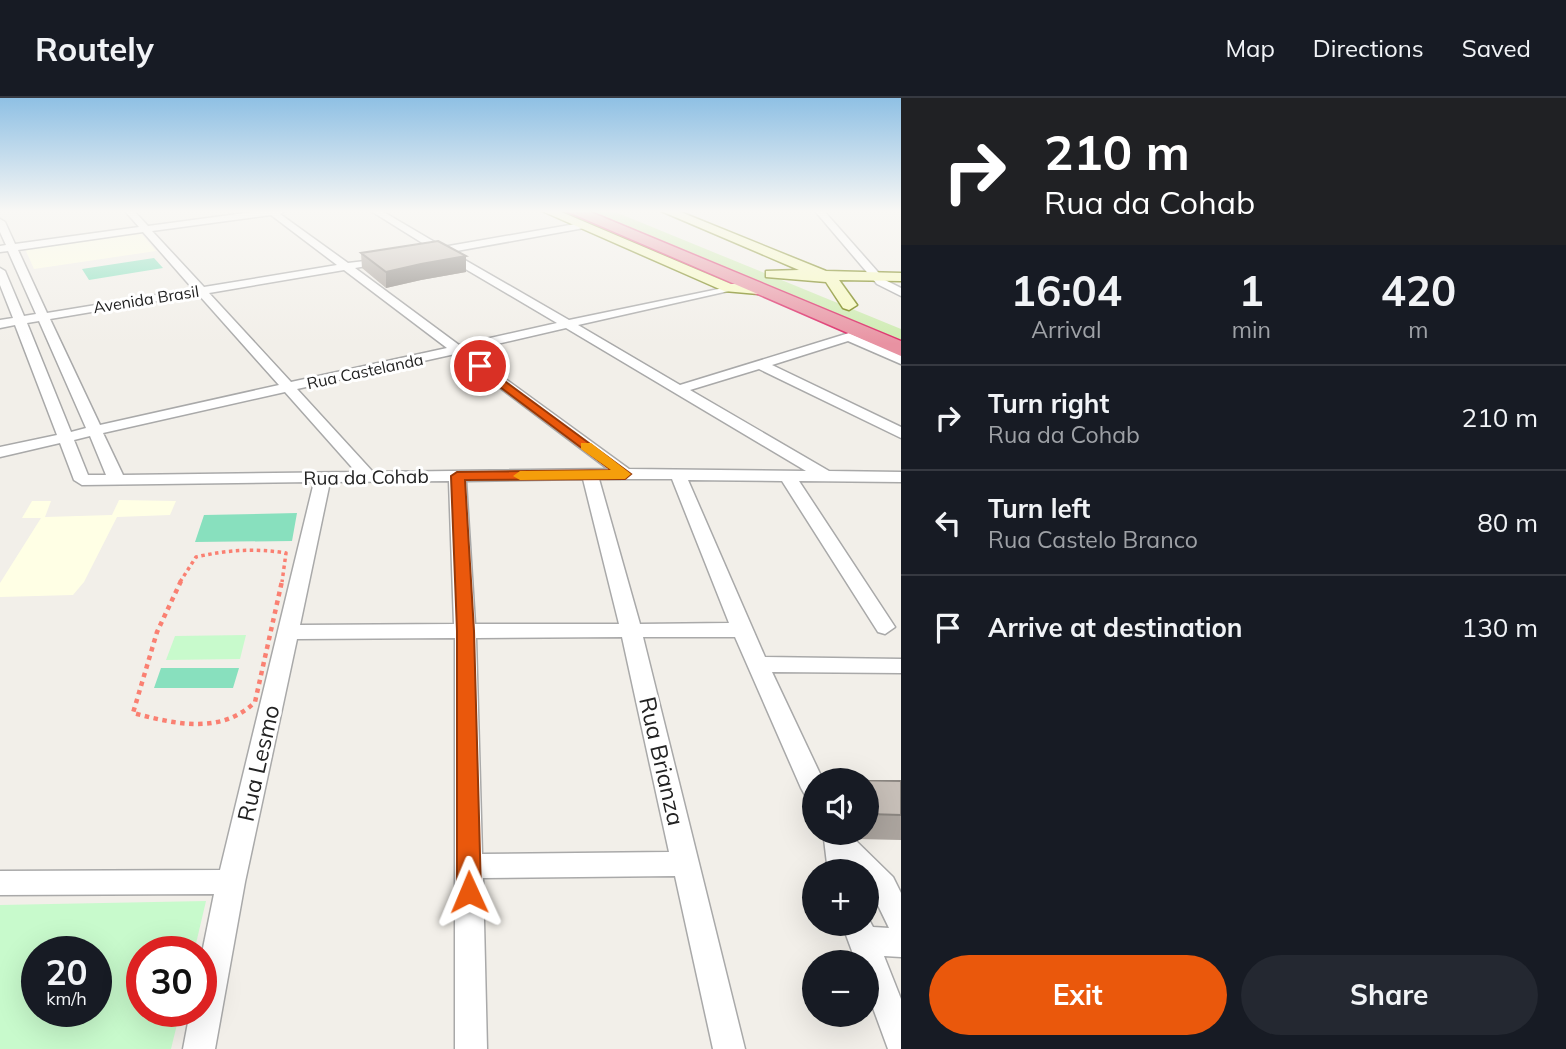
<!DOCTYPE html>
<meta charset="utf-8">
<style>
:root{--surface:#171b24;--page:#242831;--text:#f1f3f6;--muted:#9ea1a6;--line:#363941;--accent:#ea580c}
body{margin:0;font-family:Mulish,sans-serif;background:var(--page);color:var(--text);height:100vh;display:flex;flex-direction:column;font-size:26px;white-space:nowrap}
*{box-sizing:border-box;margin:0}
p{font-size:23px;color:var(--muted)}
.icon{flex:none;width:38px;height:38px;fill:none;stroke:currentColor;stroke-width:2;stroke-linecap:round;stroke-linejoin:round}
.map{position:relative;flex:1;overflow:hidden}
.side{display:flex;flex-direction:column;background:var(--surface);width:665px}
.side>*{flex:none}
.banner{background:#202124;color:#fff;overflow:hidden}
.fabs{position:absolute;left:802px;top:670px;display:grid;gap:14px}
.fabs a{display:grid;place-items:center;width:77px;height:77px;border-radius:50%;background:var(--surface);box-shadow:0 7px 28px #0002;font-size:35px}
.speed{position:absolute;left:21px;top:838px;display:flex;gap:14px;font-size:35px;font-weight:700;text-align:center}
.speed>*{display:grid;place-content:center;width:91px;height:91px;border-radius:50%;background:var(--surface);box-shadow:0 7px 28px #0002;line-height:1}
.speed small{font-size:18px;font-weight:400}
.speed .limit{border:10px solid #d22;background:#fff;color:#111}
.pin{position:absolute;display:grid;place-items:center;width:60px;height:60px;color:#fff;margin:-30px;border:4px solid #fff;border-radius:50%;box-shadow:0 2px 7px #0007}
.me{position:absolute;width:77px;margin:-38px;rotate:359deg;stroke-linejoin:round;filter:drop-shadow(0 0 5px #0008)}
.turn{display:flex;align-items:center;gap:24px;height:147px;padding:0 28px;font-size:32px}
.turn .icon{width:91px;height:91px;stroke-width:2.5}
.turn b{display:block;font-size:49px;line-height:60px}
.eta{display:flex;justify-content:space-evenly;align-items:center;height:119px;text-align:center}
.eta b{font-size:42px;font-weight:700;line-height:49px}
.primary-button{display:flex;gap:14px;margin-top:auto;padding:14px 28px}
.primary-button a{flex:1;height:80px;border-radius:42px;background:var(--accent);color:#fff;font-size:28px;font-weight:700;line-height:80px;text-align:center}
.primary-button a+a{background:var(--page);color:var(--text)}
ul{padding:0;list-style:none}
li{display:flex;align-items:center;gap:21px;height:105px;padding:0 28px;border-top:2px solid var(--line)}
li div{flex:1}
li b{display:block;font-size:26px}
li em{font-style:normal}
header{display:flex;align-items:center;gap:42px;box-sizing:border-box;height:98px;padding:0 35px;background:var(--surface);border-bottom:2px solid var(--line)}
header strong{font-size:33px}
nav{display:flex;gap:38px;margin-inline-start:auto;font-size:24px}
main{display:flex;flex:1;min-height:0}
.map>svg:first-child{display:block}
</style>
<header>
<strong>Routely</strong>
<nav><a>Map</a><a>Directions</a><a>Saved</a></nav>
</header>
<main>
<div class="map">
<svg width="901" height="951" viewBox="0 0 901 951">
<rect width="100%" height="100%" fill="#f2efe9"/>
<path fill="#ffffe5" d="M 141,135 L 156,153 L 34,171 L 25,151 Z
M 119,402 L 176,403 L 170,417 L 117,419 L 84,484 L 73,497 L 0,499 L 0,485 L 41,420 L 22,420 L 32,403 L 51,403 L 45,419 L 112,417 Z"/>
<path fill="#cdebb0" d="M 580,113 L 613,113 L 901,231 L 901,247 Z"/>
<path fill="#c8facc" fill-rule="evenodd" d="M 246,537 L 240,561 L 166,562 L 175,538 Z
M 206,803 L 194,854 L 142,854 L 142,914 L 180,914 L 171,951 L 0,951 L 0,807 ZM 37,854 L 96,854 L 96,914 L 37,914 Z"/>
<path fill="#88e0be" d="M 154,160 L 163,170 L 89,182 L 82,171 Z
M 297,415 L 292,443 L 195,444 L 204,417 Z
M 161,570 L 239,570 L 233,590 L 154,590 Z"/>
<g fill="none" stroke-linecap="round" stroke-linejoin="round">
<g stroke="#a9a9a9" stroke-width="3">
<path id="street" d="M 125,113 L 134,113 L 148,128 L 260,113 L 285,113 L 280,116 L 348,165 L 390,160 L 390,164 L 355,170 L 459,247 L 557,225 L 440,156 L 422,157 L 422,153 L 432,151 L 371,113 L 382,113 L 443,149 L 581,125 L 584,130 L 451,154 L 569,222 L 733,188 L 733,192 L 578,227 L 680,287 L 849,235 L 901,257 L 901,266 L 848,243 L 772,267 L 901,329 L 901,340 L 759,271 L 690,292 L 829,373 L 901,374 L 901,384 L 799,383 L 895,529 L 885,536 L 878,534 L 782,383 L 688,382 L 765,559 L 901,561 L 901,575 L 772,574 L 823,682 L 814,682 L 814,700 L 805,697 L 801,690 L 735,539 L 643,539 L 745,951 L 713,951 L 675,778 L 483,780 L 487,951 L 455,951 L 455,540 L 297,541 L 245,784 L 215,951 L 183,951 L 190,914 L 201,914 L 201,860 L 214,796 L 0,797 L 0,773 L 220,772 L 314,384 L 82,387 L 74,382 L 60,345 L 0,359 L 0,349 L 57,337 L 15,227 L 0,230 L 0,222 L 13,220 L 0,187 L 0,170 L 5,173 L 24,218 L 36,216 L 8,153 L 0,154 L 0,148 L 6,147 L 0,134 L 0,121 L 5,124 L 15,146 L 139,129 ZM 271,117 L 337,167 L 204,189 L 152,133 ZM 143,134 L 193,191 L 47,215 L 18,152 ZM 344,172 L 447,250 L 291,284 L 209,195 ZM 198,196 L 279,287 L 100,327 L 50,221 ZM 39,223 L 86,330 L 71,334 L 27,225 ZM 566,230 L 806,373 L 629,371 L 467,253 ZM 455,256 L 608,371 L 373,374 L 297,291 ZM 285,294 L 356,374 L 123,377 L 103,335 ZM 90,338 L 106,377 L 88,377 L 74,342 ZM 583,381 L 619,526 L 475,526 L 466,383 ZM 599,381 L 672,381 L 729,525 L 640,526 ZM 449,383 L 454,526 L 300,527 L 330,384 ZM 622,539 L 669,754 L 482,756 L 476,540 Z
M 815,113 L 824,113 L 885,182 L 901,190 L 901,198 L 877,186 Z
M 826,735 L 848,735 L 893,779 L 901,795 L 901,859 L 884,858 L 901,901 L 901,951 L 888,951 L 866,891 L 866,864 L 856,864 L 842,826 L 866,826 L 866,816 L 873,829 L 889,830 L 873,797 L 866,790 L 866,774 L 828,774 L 824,741 Z"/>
</g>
<g stroke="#707d05" stroke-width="3">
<path id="secondary" d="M 542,113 L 559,113 L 731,186 L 758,186 L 766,191 L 758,196 L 724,193 Z
M 661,113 L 678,113 L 826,173 L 901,175 L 901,183 L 839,182 L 857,207 L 849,212 L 843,210 L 826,184 L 766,179 L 766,173 L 799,172 Z"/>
</g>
<g stroke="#dc2a67" stroke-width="3">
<path id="highway" d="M 566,113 L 588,113 L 901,243 L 901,258 Z"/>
</g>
<path stroke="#fa8072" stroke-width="3.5" stroke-dasharray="3.5 3.5" stroke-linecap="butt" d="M 180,484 L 196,459 C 227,452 254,450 286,455 L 282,484"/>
<path stroke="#fa8072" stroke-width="4.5" stroke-dasharray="4.5 4.5" stroke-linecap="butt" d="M 181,483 L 157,534 L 133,615 C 175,626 221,637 255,604 L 282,483"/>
<use href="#street" fill="#fff" fill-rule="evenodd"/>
<use href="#secondary" fill="#f7fabf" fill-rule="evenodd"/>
<use href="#highway" fill="#e892a2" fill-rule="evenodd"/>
</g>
<path fill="#aba49e" d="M 361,155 L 466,174 L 421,182 L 386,190 L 362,170 Z
M 866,682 L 901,683 L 901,742 L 858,741 L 852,735 L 866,735 Z"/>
<path fill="#8b8681" d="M 466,158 L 466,174 L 421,182 L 386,190 L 386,174 L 421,166 Z"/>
<path fill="#c7bfb8" stroke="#8b8681" stroke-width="2" d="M 438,143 L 466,158 L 421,166 L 386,174 L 361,155 Z
M 850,682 L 901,683 L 901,717 L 868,716 L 866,714 L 866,682 Z"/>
<linearGradient id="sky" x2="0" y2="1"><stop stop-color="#8fc0e4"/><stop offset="0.46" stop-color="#f9f8f5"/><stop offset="1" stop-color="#f9f8f5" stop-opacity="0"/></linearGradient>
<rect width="901" height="246" fill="url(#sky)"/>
<path fill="#ea580c" stroke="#983908" stroke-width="2" d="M 480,265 L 631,376 L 625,381 L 465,382 L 474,533 L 481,794 L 477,802 L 469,805 L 461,802 L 457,794 L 457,533 L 451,378 L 457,374 L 611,372 L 476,271 L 476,266 Z"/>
<path fill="#f59e0b" d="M 581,345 L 591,345 L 631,376 L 625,381 L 520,382 L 513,378 L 520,373 L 611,372 L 581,351 Z"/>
<g text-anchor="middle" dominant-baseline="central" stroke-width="6" stroke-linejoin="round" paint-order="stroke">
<g font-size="16" fill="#222" stroke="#fff">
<text transform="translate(146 201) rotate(-9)">Avenida Brasil</text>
<text transform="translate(365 273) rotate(-12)">Rua Castelanda</text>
</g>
<g font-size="19" fill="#222" stroke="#fff">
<text transform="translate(366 379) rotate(-1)">Rua da Cohab</text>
</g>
<g font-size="23" fill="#222" stroke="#fff">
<text transform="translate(662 663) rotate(77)">Rua Brianza</text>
<text transform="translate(258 665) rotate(-77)">Rua Lesmo</text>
</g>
</g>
</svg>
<div class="fabs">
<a><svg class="icon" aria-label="sound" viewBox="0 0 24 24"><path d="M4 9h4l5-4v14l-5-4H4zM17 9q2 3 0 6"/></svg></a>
<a>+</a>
<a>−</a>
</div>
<div class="speed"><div>20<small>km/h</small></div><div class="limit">30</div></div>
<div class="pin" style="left:480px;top:268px;background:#d93025"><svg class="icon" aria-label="arrive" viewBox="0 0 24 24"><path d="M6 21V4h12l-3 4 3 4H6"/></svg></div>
<svg class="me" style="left:469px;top:794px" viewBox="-20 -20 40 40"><path d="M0-17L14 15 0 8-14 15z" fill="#ea580c" stroke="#fff" stroke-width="4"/></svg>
</div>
<section class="side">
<div class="banner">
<div class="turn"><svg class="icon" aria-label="right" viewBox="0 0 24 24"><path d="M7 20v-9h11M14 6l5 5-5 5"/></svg><div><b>210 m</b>Rua da Cohab</div></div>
</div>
<div class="eta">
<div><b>16:04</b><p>Arrival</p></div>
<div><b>1</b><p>min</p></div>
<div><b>420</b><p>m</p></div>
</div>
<ul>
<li><svg class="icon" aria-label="right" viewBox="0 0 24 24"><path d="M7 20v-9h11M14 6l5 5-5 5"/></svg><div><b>Turn right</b><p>Rua da Cohab</p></div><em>210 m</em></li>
<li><svg class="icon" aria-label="left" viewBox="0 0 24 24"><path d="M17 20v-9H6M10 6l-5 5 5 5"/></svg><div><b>Turn left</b><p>Rua Castelo Branco</p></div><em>80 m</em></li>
<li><svg class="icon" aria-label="arrive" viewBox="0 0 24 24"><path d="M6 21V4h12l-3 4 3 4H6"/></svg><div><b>Arrive at destination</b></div><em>130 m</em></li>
</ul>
<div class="primary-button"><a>Exit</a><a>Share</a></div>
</section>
</main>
